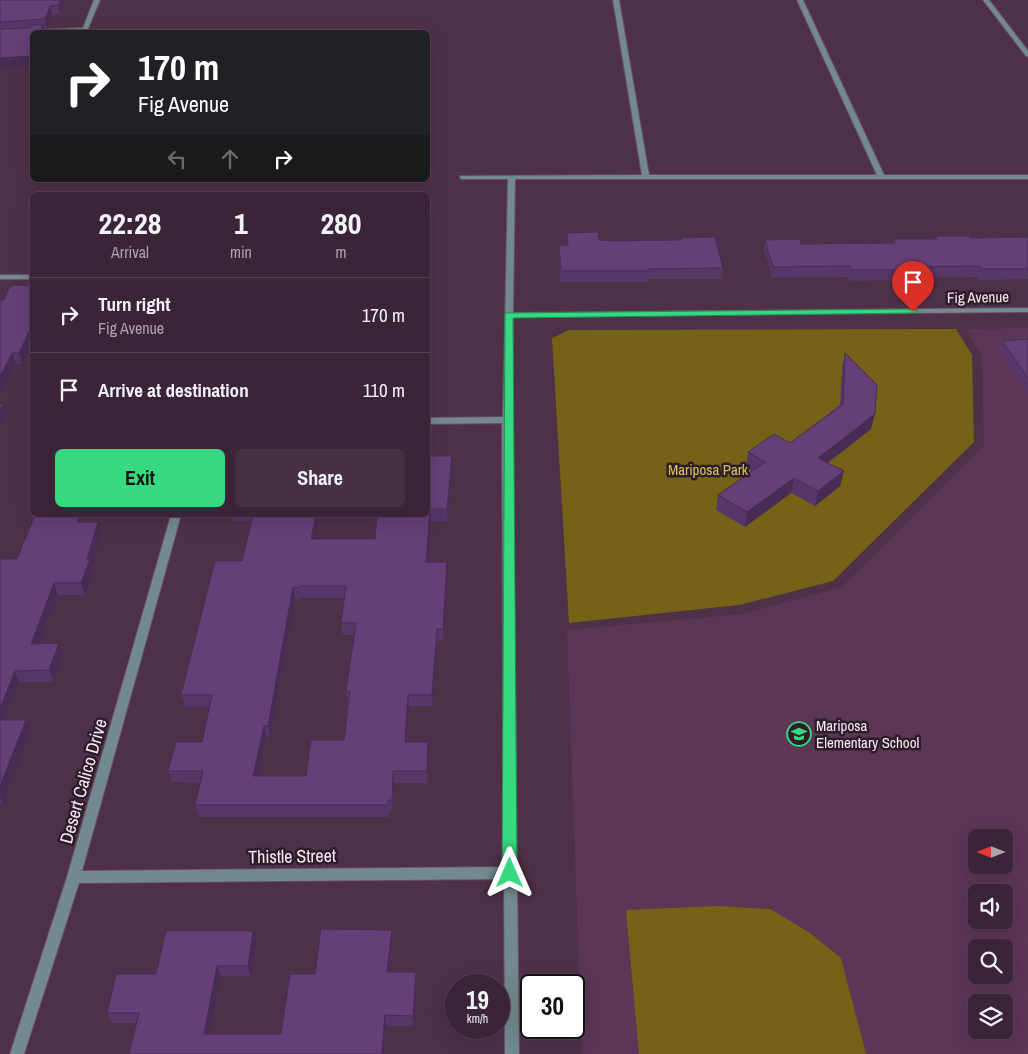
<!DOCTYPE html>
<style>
:root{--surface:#3b2437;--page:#463042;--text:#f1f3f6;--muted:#aca4ad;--line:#544152;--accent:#36d881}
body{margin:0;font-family:"Archivo Narrow",sans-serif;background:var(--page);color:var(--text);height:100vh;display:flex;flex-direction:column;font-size:19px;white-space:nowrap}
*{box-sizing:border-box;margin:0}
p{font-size:16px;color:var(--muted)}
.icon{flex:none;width:28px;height:28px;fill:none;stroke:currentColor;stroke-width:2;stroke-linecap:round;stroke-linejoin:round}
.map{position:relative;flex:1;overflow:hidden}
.side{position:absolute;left:30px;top:192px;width:400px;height:325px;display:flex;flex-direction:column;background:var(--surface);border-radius:8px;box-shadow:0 5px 20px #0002,0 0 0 1px var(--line)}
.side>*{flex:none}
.top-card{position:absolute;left:30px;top:30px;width:400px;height:152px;border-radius:8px;box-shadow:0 5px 20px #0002,0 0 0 1px var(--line);background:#202124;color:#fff;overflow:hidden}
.needle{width:32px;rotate:270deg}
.buttons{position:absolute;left:968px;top:829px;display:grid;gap:10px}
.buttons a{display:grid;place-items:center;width:45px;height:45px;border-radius:8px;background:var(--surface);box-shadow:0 5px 20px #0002,0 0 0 1px var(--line);font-size:25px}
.speed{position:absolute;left:445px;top:974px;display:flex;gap:10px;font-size:25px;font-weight:700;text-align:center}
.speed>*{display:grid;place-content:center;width:65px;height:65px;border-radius:50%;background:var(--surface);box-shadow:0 5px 20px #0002,0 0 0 1px var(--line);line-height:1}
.speed small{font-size:12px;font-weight:400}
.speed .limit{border:2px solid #111;border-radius:8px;background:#fff;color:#111}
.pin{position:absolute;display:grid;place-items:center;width:42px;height:42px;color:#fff;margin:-51px -21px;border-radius:50% 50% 50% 0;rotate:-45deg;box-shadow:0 0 5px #0007}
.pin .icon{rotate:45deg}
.me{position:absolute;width:55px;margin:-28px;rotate:0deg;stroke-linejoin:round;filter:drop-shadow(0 0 4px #0008)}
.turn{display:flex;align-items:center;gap:18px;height:105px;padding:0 25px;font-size:22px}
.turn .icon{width:65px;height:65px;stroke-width:2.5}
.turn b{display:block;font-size:35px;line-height:42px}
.lanes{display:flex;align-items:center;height:48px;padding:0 25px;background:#0003;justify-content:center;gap:25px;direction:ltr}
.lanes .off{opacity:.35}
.eta{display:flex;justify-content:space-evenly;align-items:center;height:85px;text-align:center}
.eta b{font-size:30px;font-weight:700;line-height:35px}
.cta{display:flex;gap:10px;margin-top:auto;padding:10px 25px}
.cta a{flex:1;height:58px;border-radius:8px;background:var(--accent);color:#111;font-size:20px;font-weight:700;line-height:58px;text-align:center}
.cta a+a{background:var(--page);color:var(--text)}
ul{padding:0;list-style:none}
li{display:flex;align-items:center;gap:15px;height:75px;padding:0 25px;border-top:1px solid var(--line)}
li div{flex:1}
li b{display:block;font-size:19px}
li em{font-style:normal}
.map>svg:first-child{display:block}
</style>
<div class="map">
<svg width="1028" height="1054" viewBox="0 0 1028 1054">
<rect width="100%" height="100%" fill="#4f3049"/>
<path fill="#5c3655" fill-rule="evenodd" d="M 1028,328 L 1028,1054 L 582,1054 L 567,630 L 743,614 L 842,587 L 984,446 L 982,356 L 966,329 ZM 976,838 L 1004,838 L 1004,865 L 976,865 ZM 976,892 L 1004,892 L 1004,920 L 976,920 ZM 976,948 L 1004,948 L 1004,975 L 976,975 ZM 976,1002 L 1004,1002 L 1004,1030 L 976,1030 Z"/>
<path fill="#756216" d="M 956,329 L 972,355 L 974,442 L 833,581 L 739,605 L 569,623 L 552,338 L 569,330 Z
M 718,906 L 770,909 L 810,933 L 841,958 L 866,1054 L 639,1054 L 626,910 Z"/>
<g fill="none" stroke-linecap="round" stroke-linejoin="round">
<g stroke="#6b4d65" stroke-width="2">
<path id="street" d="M 94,0 L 100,0 L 87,31 L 32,32 L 35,30 L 83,28 Z
M 613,0 L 619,0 L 649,175 L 877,175 L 797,0 L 803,0 L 884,175 L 1028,175 L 1028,179 L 515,179 L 513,313 L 1028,308 L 1028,312 L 513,317 L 512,420 L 519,1054 L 505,1054 L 504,879 L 79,883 L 24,1054 L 10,1054 L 67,877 L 171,515 L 181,515 L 82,871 L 504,867 L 502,423 L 428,424 L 428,418 L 503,417 L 508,179 L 462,179 L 460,178 L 460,176 L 642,175 Z
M 983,0 L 989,0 L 1028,51 L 1028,57 L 1026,56 Z
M 0,275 L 32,275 L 32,279 L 0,279 Z"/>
</g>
<use href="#street" fill="#72898e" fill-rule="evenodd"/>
</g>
<path fill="#583667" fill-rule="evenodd" d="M 0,0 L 66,0 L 60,14 L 52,15 L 47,28 L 44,28 L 45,32 L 32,32 L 32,65 L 0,68 Z
M 567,233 L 609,241 L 681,240 L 681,238 L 723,268 L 722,279 L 648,279 L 648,282 L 560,282 L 559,245 L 567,245 Z
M 935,236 L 970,238 L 1028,237 L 1028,279 L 979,280 L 977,277 L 909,278 L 908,280 L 850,281 L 848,277 L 772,278 L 764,250 L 765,240 L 801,244 L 893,243 L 893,239 L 935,239 Z
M 4,300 L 22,364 L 16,364 L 0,396 Z
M 1028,339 L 1028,394 L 998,352 L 1002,341 Z
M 845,353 L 871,429 L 828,463 L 840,486 L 815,506 L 791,493 L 745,527 L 716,510 L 718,495 L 752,471 L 746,467 L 748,452 L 790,443 L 840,405 L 842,367 Z
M 452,456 L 452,468 L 448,521 L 431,521 L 428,562 L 448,574 L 444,641 L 437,641 L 433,706 L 409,706 L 407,742 L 428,753 L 428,783 L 394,783 L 393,811 L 389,811 L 389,817 L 199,817 L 195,805 L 200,783 L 172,782 L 168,771 L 202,742 L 210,706 L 185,707 L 181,695 L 242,561 L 251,521 L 232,521 L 231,515 L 318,515 L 319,520 L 315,539 L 375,539 ZM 300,598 L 345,598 L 341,623 L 343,635 L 354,635 L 346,691 L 348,703 L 344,740 L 306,776 L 258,776 L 266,737 L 270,737 L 295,599 L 300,600 Z
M 35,515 L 88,515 L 85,522 L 98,522 L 102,534 L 92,565 L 94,571 L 85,595 L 58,595 L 40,643 L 59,643 L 63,655 L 54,682 L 19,682 L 5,720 L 26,720 L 31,732 L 3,804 L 0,804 L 0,559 L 17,559 Z
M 253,931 L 256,942 L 251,976 L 221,976 L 210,1034 L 281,1034 L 315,974 L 393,941 L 390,972 L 416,972 L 417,983 L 414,1026 L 386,1026 L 384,1054 L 129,1054 L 136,1023 L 112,1023 L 107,1013 L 156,974 Z"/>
<path fill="#472c54" d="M 60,0 L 66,0 L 60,14 L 58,5 Z
M 50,6 L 52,15 L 47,28 L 45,19 Z
M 43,25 L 45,32 L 40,32 Z
M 32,53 L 32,65 L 0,68 L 0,58 Z
M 32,325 L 32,343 L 22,364 L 19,353 Z
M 12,353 L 16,364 L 0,396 L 0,377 Z
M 4,404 L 7,415 L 0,429 L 0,410 Z
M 875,414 L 871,429 L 815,472 L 818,458 Z
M 452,456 L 452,468 L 448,521 L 447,509 Z
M 844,471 L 840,486 L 815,506 L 818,491 Z
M 794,478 L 791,493 L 745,527 L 747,512 Z
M 430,509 L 431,521 L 427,574 L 426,562 Z
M 80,515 L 88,515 L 81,534 L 77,522 Z
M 316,515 L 318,515 L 319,520 L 313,550 L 311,539 Z
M 98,522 L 102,534 L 92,565 L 94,571 L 85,595 L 81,583 L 87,559 Z
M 447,562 L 448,574 L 444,641 L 443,629 Z
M 54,583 L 58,595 L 35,655 L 31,644 Z
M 293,587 L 295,599 L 270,737 L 268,726 Z
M 437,629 L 437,641 L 433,706 L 432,695 Z
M 59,643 L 63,655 L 54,682 L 49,670 Z
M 15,671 L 19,682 L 0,732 L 0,709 Z
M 408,695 L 409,706 L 406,754 L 405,742 Z
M 26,720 L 31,732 L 3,804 L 0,797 L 0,786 Z
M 264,726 L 266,737 L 256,788 L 253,776 Z
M 428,742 L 428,783 L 427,771 Z
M 393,771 L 394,783 L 393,811 L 392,800 Z
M 392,930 L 393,941 L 388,983 L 387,972 Z
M 253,931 L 256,942 L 251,976 L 248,966 Z
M 217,966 L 221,976 L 208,1045 L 204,1034 Z
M 416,972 L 417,983 L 414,1026 L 413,1016 Z
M 385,1015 L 386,1026 L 384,1054 L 382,1054 Z"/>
<path fill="#663f78" stroke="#472c54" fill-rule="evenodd" d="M 0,0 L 60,0 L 58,5 L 50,6 L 45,19 L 0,22 Z
M 32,25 L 43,25 L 40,32 L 32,32 L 32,53 L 31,56 L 0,58 L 0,29 L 30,28 Z
M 598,232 L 599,240 L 609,241 L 681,240 L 681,238 L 715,237 L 723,268 L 648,269 L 649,271 L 561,271 L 559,245 L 568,245 L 567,233 Z
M 935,236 L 968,236 L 970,238 L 1028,237 L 1028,269 L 982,269 L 980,266 L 910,267 L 911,270 L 852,270 L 850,266 L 773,267 L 765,240 L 800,239 L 801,244 L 895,243 L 893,239 L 937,239 Z
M 13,285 L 32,286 L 32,325 L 19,353 L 12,353 L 0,377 L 0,300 L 4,300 L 9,288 Z
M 1028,339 L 1028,378 L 1002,341 Z
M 845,353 L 877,385 L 875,414 L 818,458 L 844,471 L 818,491 L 794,478 L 747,512 L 718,495 L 765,462 L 748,452 L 774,434 L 790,443 L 843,404 Z
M 0,404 L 4,404 L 0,410 Z
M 428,456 L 452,456 L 447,509 L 430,509 L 426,562 L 447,562 L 443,629 L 437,629 L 432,695 L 408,695 L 405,742 L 428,742 L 427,771 L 393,771 L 392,800 L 388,800 L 388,805 L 195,805 L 203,771 L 168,771 L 176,742 L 202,742 L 212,695 L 181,695 L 215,561 L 242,561 L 253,515 L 316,515 L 311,539 L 375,539 L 377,515 L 428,515 ZM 299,586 L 346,586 L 341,623 L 356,623 L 346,691 L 350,691 L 344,740 L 311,740 L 306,776 L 253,776 L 264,726 L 268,726 L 293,587 L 298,588 Z
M 35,515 L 80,515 L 77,522 L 98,522 L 87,559 L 90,559 L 81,583 L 54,583 L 31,644 L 59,643 L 49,670 L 15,671 L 0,709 L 0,559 L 17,559 Z
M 0,720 L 26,720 L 0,786 Z
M 321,929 L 392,930 L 387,972 L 416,972 L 413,1016 L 385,1015 L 382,1054 L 129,1054 L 139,1013 L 107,1013 L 116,974 L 156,974 L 166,931 L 253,931 L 248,966 L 217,966 L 204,1034 L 281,1034 L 290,974 L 315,974 Z"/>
<path fill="#36d881" stroke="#238c54" d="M 913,309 L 918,312 L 917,313 L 513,318 L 517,873 L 515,878 L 510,880 L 505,878 L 502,873 L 505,313 Z"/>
<defs>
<g id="school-ring" transform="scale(1.25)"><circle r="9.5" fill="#2c1e29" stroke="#36d881" stroke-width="1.5"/><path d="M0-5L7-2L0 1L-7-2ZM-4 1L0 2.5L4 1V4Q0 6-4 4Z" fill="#36d881"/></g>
</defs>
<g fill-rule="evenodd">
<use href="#school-ring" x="799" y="734"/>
</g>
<g text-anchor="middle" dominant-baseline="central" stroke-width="5" stroke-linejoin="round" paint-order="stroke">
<g font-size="15" fill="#fbe6f6" stroke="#2c1e29">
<text transform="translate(978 297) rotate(-1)">Fig Avenue</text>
</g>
<g font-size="15" fill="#dfc257" stroke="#2c1e29">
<text x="708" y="469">Mariposa Park</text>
</g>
<g font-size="15" fill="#fbe6f6" stroke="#2c1e29" text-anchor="start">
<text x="816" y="725">Mariposa<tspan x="816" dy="17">Elementary School</tspan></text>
</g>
<g font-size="18" fill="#fbe6f6" stroke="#2c1e29">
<text transform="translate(83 781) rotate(-74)">Desert Calico Drive</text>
<text transform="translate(292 856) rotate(-1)">Thistle Street</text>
</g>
</g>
</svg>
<div class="buttons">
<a><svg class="needle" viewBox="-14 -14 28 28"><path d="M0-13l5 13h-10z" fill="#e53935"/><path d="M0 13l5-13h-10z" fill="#aca4ad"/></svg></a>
<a><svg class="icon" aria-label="sound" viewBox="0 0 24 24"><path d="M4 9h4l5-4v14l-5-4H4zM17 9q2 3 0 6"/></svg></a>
<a><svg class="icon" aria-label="search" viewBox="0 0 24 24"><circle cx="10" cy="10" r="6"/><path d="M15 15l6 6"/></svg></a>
<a><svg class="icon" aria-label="layers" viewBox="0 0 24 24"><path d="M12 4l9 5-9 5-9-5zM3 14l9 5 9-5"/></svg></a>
</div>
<div class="speed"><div>19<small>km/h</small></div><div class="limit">30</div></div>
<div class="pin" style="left:913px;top:312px;background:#d93025"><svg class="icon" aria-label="arrive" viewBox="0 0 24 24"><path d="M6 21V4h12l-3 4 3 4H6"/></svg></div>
<svg class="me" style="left:510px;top:873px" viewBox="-20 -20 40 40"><path d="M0-17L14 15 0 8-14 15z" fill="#36d881" stroke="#fff" stroke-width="4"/></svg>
<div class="top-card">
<div class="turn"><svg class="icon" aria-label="right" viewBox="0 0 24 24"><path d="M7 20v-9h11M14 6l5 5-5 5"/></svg><div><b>170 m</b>Fig Avenue</div></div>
<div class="lanes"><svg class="icon off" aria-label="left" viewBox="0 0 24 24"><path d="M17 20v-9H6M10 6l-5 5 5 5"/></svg><svg class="icon off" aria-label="ahead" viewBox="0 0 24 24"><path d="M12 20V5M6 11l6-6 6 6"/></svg><svg class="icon" aria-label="right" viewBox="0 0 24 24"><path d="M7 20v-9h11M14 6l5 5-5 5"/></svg></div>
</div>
<section class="side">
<div class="eta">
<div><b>22:28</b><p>Arrival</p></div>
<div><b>1</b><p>min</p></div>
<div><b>280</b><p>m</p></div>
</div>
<ul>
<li><svg class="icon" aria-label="right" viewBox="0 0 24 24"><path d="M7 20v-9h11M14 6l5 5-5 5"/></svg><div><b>Turn right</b><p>Fig Avenue</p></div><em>170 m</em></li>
<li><svg class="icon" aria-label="arrive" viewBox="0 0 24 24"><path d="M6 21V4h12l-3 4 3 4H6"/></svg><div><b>Arrive at destination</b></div><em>110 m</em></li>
</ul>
<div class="cta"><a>Exit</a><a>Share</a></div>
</section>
</div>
